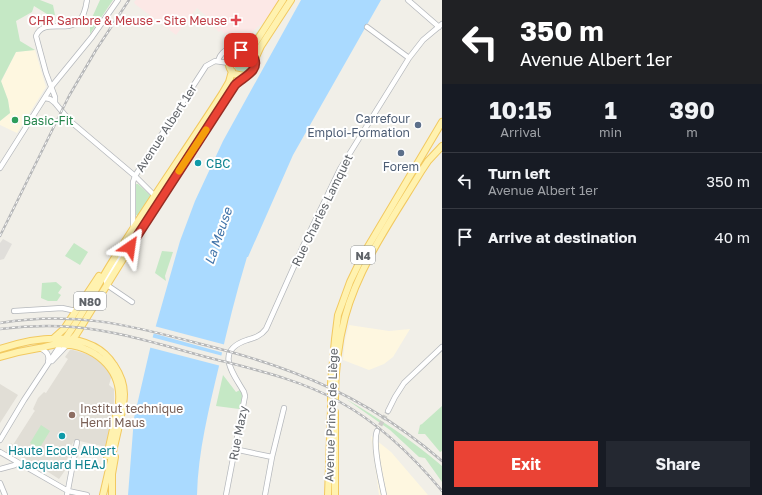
<!DOCTYPE html>
<meta charset="utf-8">
<style>
:root{--surface:#171b24;--page:#242831;--text:#f1f3f6;--muted:#9ea1a6;--line:#363941;--accent:#ea4335}
body{margin:0;font-family:"Golos Text",sans-serif;background:var(--page);color:var(--text);height:100vh;display:flex;flex-direction:column;font-size:15px;white-space:nowrap}
*{box-sizing:border-box;margin:0}
p{font-size:13px;color:var(--muted)}
.icon{flex:none;width:22px;height:22px;fill:none;stroke:currentColor;stroke-width:2;stroke-linecap:round;stroke-linejoin:round}
.map{position:relative;flex:1;overflow:hidden}
.drawer{display:flex;flex-direction:column;background:var(--surface);width:320px}
.drawer>*{flex:none}
.banner{background:#202124;color:#fff;overflow:hidden}
.pin{position:absolute;display:grid;place-items:center;width:34px;height:34px;color:#fff;margin:-17px;border-radius:8px;box-shadow:0 2px 6px #0006}
.me{position:absolute;width:44px;margin:-22px;rotate:32deg;stroke-linejoin:round;filter:drop-shadow(0 0 3px #0008)}
.turn{display:flex;align-items:center;gap:14px;height:84px;padding:0 12px;font-size:18px}
.turn .icon{width:52px;height:52px;stroke-width:2.5}
.turn b{display:block;font-size:28px;line-height:34px}
.eta{display:flex;justify-content:space-evenly;align-items:center;height:68px;text-align:center}
.eta b{font-size:24px;font-weight:700;line-height:28px}
.action{display:flex;gap:8px;margin-top:auto;padding:8px 12px}
.action a{flex:1;height:46px;border-radius:0px;background:var(--accent);color:#fff;font-size:16px;font-weight:700;line-height:46px;text-align:center}
.action a+a{background:var(--page);color:var(--text)}
ul{padding:0;list-style:none}
li{display:flex;align-items:center;gap:12px;height:56px;padding:0 12px;border-top:1px solid var(--line)}
li div{flex:1}
li b{display:block;font-size:15px}
li em{font-style:normal}
main{display:flex;flex:1;min-height:0}
.map>svg:first-child{display:block}
</style>
<main>
<div class="map">
<svg width="442" height="495" viewBox="0 0 442 495">
<rect width="100%" height="100%" fill="#f1efe8"/>
<path fill="#fef7e0" d="M 35,50 L 46,87 L 17,133 L 0,125 L 0,121 L 10,113 L 8,100 L 1,82 L 16,52 Z
M 349,325 L 389,331 L 410,329 L 393,357 L 384,364 L 369,370 L 343,360 L 345,340 Z
M 371,436 L 391,452 L 428,495 L 379,495 Z"/>
<path fill="#e0deda" d="M 3,239 L 12,244 L 4,259 L 0,260 L 0,243 Z"/>
<path fill="#e1ded6" d="M 70,350 L 73,350 L 90,355 L 103,364 L 110,373 L 111,378 L 109,385 L 114,389 L 114,403 L 106,447 L 75,440 L 67,451 L 70,453 L 63,467 L 66,469 L 59,479 L 31,461 L 30,462 L 15,453 L 13,455 L 6,451 L 11,443 L 13,445 L 34,412 L 35,411 L 33,409 L 38,398 L 44,392 L 46,393 L 68,359 L 65,357 Z
M 0,384 L 18,395 L 0,423 Z"/>
<path fill="#fce8e6" d="M 136,0 L 280,0 L 267,19 L 246,37 L 239,38 L 234,40 L 229,33 L 225,34 L 221,30 L 219,32 L 205,18 L 206,16 L 197,8 L 176,35 L 135,4 L 134,2 Z"/>
<path fill="#c5e8c5" d="M 0,0 L 40,0 L 53,5 L 55,15 L 47,14 L 34,6 L 32,12 L 16,21 L 20,41 L 35,50 L 16,52 L 1,81 L 8,100 L 10,113 L 0,121 Z
M 100,0 L 113,0 L 90,34 L 90,22 Z
M 267,21 L 252,42 L 244,47 L 235,48 L 227,56 L 224,55 L 224,53 L 252,38 Z
M234 64a9 9 0 1 1 18 0a9 9 0 1 1-18 0Z
M 136,184 L 138,184 L 152,197 L 138,216 L 136,215 Z
M 74,243 L 88,252 L 80,265 L 65,256 Z
M 162,251 L 173,252 L 165,276 L 166,281 L 155,273 Z
M 56,282 L 62,287 L 58,293 L 61,295 L 57,301 L 48,301 L 41,298 L 42,283 Z
M 223,375 L 236,392 L 240,390 C 244,396 241,402 239,409 L 216,406 Z
M 346,399 C 380,419 412,440 442,466 L 442,482 L 425,458 L 419,457 L 390,430 Z
M 442,406 L 442,451 L 440,452 L 425,434 L 418,434 L 420,425 L 422,424 Z
M 41,425 L 50,431 L 39,449 L 30,443 Z"/>
<path fill="#aadaff" d="M 301,0 L 381,0 L 293,155 L 248,257 L 247,257 C 236,293 227,330 219,366 C 209,408 198,452 197,495 L 128,495 L 134,418 L 153,336 L 180,241 L 195,201 L 223,141 Z"/>
<path fill="#f1efe8" d="M 154,326 L 226,345 L 224,353 L 152,333 Z
M 151,337 L 223,356 L 221,366 L 148,347 Z"/>
<g fill="none" stroke-linecap="round" stroke-linejoin="round">
<path stroke="#ccccc8" stroke-width="4.5" stroke-dasharray="4.5 2" stroke-linecap="butt" d="M 377,431 L 388,411"/>
<g stroke="#b5b8bc" stroke-width="6">
<path id="minor" d="M 408,0 L 439,27
M 367,27 L 409,58
M 218,61 C 221,50 230,49 238,42
M 45,98 L 50,99 L 55,103 L 70,121 L 135,176 L 155,196
M 55,103 L 55,97 L 46,73 L 36,36 C 43,18 67,33 79,21 C 84,16 86,7 87,0
M 0,168 L 52,86 L 92,37 L 118,0
M 132,302 L 107,285 L 106,281 L 126,248 L 133,230 L 133,182 L 135,176 L 206,66 L 215,61 L 229,63
M 14,311 L 62,308 L 76,311
M 40,348 C 46,351 50,354 48,362
M 52,361 L 67,345
M 388,411 L 395,397 L 404,383 L 442,347
M 377,431 C 372,444 381,480 384,495
M 0,440 L 24,400 L 61,344
M 234,449 L 272,457
M 0,452 L 68,491 L 87,495
M 0,469 L 15,465 L 17,462
M 0,483 L 5,495
M 67,495 L 77,442
M 226,495 L 245,396 L 244,392 C 233,373 214,351 247,340 C 254,338 261,336 266,329 L 304,244 L 340,169 L 409,58 L 423,40 L 442,24
M 265,495 L 272,457 L 284,408"/>
</g>
<g stroke="#f2c960" stroke-width="8">
<path id="major" d="M 244,50 L 256,42 L 283,0
M 255,59 L 261,46 L 291,0
M 54,338 L 64,329 L 99,276
M 61,344 C 81,319 95,289 112,262 C 147,205 186,150 222,94 L 229,82 L 232,71
M 67,345 L 76,335 L 144,225 L 235,85 C 238,82 241,78 245,76 C 248,74 250,74 253,71 C 255,67 256,63 254,58 C 247,39 217,57 234,74 L 244,76
M 0,349 C 36,337 91,328 114,365 C 120,374 124,384 124,394 C 124,406 120,419 118,430 C 113,452 108,473 103,495
M 0,357 C 13,353 26,350 39,348 C 46,347 53,344 60,344 C 93,345 122,367 119,402
M 335,399 C 335,371 338,344 345,317 C 359,265 394,216 422,170 L 428,161 L 442,146
M 107,456 L 117,411
M 112,495 L 112,474 L 115,457
M 328,495 L 331,409 L 331,383 L 335,339 L 338,315 L 350,282 L 363,255 L 442,122
M 335,495 L 335,412"/>
</g>
<use href="#minor" stroke="#fff" stroke-width="4.5"/>
<use href="#major" stroke="#fff2af" stroke-width="6"/>
<g stroke="#b6b7b8" stroke-width="2.5">
<path id="rail" d="M 0,236 L 69,96 L 96,50 L 129,0
M 0,323 C 73,311 126,324 197,343 C 229,351 261,360 292,372 C 346,392 398,423 442,461
M 0,329 C 24,326 48,325 73,327 C 121,331 168,347 214,359 C 257,370 301,380 340,402 C 380,424 413,456 442,491"/>
</g>
<use href="#rail" stroke="#fff" stroke-width="1" stroke-dasharray="3" stroke-linecap="butt"/>
</g>
<g fill="none" stroke-linecap="round" stroke-linejoin="round">
<g stroke="#982c22" stroke-width="10">
<path id="route" d="M 130,247 L 235,85 C 243,77 260,71 254,58 C 251,52 247,50 241,50"/>
</g>
<use href="#route" stroke="#ea4335" stroke-width="7"/>
<path stroke="#f59e0b" stroke-width="7" d="M 179,171 L 206,130"/>
</g>
<path fill="#e0444e" stroke="#fff" stroke-width="1.5" d="M234 14h4v4h4v4h-4v4h-4v-4h-4v-4h4z"/>
<circle fill="#2e9e5b" stroke="#fff" stroke-width="1.5" cx="15" cy="120" r="4"/>
<g fill="#5c6f8a" stroke="#fff" stroke-width="1.5">
<circle cx="418" cy="125" r="4"/>
<circle cx="401" cy="153" r="4"/>
</g>
<g fill="#0f9aa8" stroke="#fff" stroke-width="1.5">
<circle cx="198" cy="163" r="4"/>
<circle cx="62" cy="436" r="4"/>
</g>
<circle fill="#8d6e63" stroke="#fff" stroke-width="1.5" cx="72" cy="415" r="4"/>
<g text-anchor="middle" dominant-baseline="central" stroke-width="4" stroke-linejoin="round" paint-order="stroke">
<g fill="#fff" stroke="#8f9295" stroke-width="1">
<rect x="351" y="246" width="24" height="18" rx="3"/>
<rect x="74" y="292" width="32" height="18" rx="3"/>
</g>
<g font-size="11" font-weight="bold" fill="#5f6368">
<text x="363" y="255">N4</text>
<text x="90" y="301">N80</text>
</g>
<g font-size="12" fill="#be3a42" stroke="#fff" text-anchor="end">
<text x="227" y="20">CHR Sambre &amp; Meuse - Site Meuse</text>
</g>
<g font-size="12" fill="#4e5e75" stroke="#fff" text-anchor="end">
<text x="410" y="118">Carrefour<tspan x="410" dy="14">Emploi-Formation</tspan></text>
<text x="401" y="166" text-anchor="middle">Forem</text>
</g>
<g font-size="12" fill="#27864d" stroke="#fff" text-anchor="start">
<text x="23" y="120">Basic-Fit</text>
</g>
<g font-size="12" fill="#5f6368" stroke="#fff">
<text transform="translate(166 128) rotate(-57)">Avenue Albert 1er</text>
<text transform="translate(322 210) rotate(-64)">Rue Charles Lamquet</text>
<text transform="translate(331 415) rotate(-88)">Avenue Prince de Liège</text>
<text transform="translate(238 433) rotate(-79)">Rue Mazy</text>
</g>
<g font-size="12" fill="#0d838f" stroke="#fff" text-anchor="start">
<text x="206" y="163">CBC</text>
<text x="62" y="450" text-anchor="middle">Haute Ecole Albert<tspan x="62" dy="14">Jacquard HEAJ</tspan></text>
</g>
<g font-size="12" fill="#785e54" stroke="#fff" text-anchor="start">
<text x="80" y="408">Institut technique<tspan x="80" dy="14">Henri Maus</tspan></text>
</g>
<g font-size="13" font-style="italic" fill="#4174aa" stroke="#fff">
<text transform="translate(218 236) rotate(-71)">La Meuse</text>
</g>
</g>
</svg>
<div class="pin" style="left:241px;top:50px;background:#d93025"><svg class="icon" aria-label="arrive" viewBox="0 0 24 24"><path d="M6 21V4h12l-3 4 3 4H6"/></svg></div>
<svg class="me" style="left:130px;top:247px" viewBox="-20 -20 40 40"><path d="M0-17L14 15 0 8-14 15z" fill="#ea4335" stroke="#fff" stroke-width="4"/></svg>
</div>
<section class="drawer">
<div class="banner">
<div class="turn"><svg class="icon" aria-label="left" viewBox="0 0 24 24"><path d="M17 20v-9H6M10 6l-5 5 5 5"/></svg><div><b>350 m</b>Avenue Albert 1er</div></div>
</div>
<div class="eta">
<div><b>10:15</b><p>Arrival</p></div>
<div><b>1</b><p>min</p></div>
<div><b>390</b><p>m</p></div>
</div>
<ul>
<li><svg class="icon" aria-label="left" viewBox="0 0 24 24"><path d="M17 20v-9H6M10 6l-5 5 5 5"/></svg><div><b>Turn left</b><p>Avenue Albert 1er</p></div><em>350 m</em></li>
<li><svg class="icon" aria-label="arrive" viewBox="0 0 24 24"><path d="M6 21V4h12l-3 4 3 4H6"/></svg><div><b>Arrive at destination</b></div><em>40 m</em></li>
</ul>
<div class="action"><a>Exit</a><a>Share</a></div>
</section>
</main>
